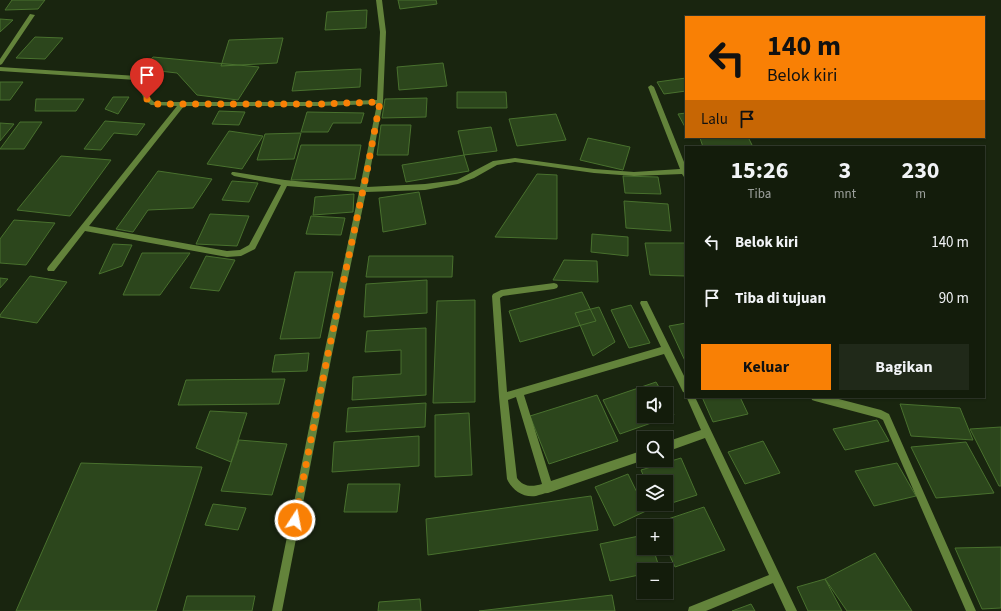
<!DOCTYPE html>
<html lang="id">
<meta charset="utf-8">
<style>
:root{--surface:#131c0b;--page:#202919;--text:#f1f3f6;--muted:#9da19d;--line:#323a2c;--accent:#f98005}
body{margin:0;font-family:"Source Sans 3",sans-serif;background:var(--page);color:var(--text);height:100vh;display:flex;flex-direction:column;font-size:15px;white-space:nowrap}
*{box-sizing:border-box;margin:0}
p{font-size:13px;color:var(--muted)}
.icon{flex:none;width:22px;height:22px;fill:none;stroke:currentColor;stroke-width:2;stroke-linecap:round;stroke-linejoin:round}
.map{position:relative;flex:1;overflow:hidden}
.panel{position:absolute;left:685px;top:146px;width:300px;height:252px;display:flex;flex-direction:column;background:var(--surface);border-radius:0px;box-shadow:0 1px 3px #0004,0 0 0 1px var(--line)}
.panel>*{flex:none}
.top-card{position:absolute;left:685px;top:16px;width:300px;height:122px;border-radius:0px;box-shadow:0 1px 3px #0004,0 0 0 1px var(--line);background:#f98005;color:#111;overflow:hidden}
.buttons{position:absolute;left:637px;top:387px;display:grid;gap:8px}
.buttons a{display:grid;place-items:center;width:36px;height:36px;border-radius:0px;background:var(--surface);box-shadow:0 1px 3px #0004,0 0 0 1px var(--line);font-size:20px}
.pin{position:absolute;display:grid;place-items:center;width:34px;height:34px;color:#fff;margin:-41px -17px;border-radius:50% 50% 50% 0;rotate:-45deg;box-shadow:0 0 4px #0007}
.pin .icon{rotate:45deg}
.me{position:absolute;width:44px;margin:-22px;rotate:11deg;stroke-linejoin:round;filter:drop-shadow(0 0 3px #0008)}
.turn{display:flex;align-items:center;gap:14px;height:84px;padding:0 16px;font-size:18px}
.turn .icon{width:52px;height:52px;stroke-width:2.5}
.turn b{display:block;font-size:28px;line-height:34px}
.then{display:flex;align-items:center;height:38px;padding:0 16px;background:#0003;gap:8px;font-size:15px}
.eta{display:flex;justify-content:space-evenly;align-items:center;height:68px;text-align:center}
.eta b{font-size:24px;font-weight:700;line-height:28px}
.action{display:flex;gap:8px;margin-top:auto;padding:8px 16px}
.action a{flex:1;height:46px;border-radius:0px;background:var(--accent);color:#111;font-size:16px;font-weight:700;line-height:46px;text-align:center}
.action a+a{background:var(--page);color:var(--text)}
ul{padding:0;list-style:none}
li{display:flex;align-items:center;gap:12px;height:56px;padding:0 16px}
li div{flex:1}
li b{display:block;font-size:15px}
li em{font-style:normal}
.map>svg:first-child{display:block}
</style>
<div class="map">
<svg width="1001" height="611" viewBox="0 0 1001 611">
<rect width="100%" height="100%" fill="#19250f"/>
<path fill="#2c461c" stroke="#49712e" d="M 12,0 L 45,0 L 38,9 L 5,10 Z
M 398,0 L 436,0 L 437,4 L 400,9 Z
M 367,10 L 366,28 L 325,30 L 327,12 Z
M 0,19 L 13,20 L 0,32 Z
M 35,37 L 63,38 L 45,59 L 16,58 Z
M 283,38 L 277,63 L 221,66 L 229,40 Z
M 153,57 L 259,67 L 238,100 L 197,95 L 177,73 L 142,69 Z
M 443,63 L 447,86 L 399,90 L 397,67 Z
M 361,69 L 360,87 L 292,91 L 296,72 Z
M 686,78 L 686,91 L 664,94 L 657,82 Z
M 0,82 L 23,82 L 10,100 L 0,100 Z
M 457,92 L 506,92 L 507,108 L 457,108 Z
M 113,97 L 129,97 L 118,114 L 105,109 Z
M 427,98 L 426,117 L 382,118 L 385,99 Z
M 36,99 L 84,99 L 76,111 L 35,111 Z
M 219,111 L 245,112 L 239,125 L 212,124 Z
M 307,112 L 364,113 L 361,123 L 333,123 L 328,132 L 301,132 Z
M 686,113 L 686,127 L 685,127 L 678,114 Z
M 556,114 L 566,140 L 517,146 L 509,119 Z
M 105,121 L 145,124 L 137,135 L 114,133 L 101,150 L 84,149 Z
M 20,122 L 42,122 L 24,149 L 0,149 Z
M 0,123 L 14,124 L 0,141 Z
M 381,125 L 411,125 L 408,155 L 377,155 Z
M 491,127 L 497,151 L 464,155 L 458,131 Z
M 229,131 L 263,136 L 242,169 L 207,164 Z
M 301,133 L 294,159 L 257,160 L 265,134 Z
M 748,137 L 753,147 L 703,147 L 700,138 Z
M 588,138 L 630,147 L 623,170 L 580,160 Z
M 301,145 L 361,145 L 355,179 L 291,180 Z
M 464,155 L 469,171 L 406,182 L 402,165 Z
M 61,156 L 111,160 L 70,216 L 17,210 Z
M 158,171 L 212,179 L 193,208 L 148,210 L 133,232 L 116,229 Z
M 537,174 L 557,175 L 557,239 L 495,237 Z
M 623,176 L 658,177 L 661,194 L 625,193 Z
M 232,181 L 258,183 L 249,202 L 222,200 Z
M 419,192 L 426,224 L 383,232 L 379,198 Z
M 354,194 L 353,212 L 313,215 L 315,197 Z
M 624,201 L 668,204 L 671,231 L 626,228 Z
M 210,214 L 249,216 L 237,246 L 196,244 Z
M 311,216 L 345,218 L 341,235 L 306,234 Z
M 14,220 L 55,223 L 26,265 L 0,263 L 0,239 Z
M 592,234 L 628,237 L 628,256 L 591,252 Z
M 645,243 L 686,243 L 686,276 L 650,275 Z
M 113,244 L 132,245 L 122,266 L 99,274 Z
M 142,253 L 190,253 L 160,295 L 123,295 Z
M 206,256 L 235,260 L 219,291 L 190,288 Z
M 369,256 L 453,256 L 452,277 L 366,277 Z
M 564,260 L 597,261 L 598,282 L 553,280 Z
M 295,272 L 333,272 L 320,338 L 280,339 Z
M 30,276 L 67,282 L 37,323 L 0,317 L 0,315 Z
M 0,278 L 8,279 L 0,288 Z
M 427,280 L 427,313 L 364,317 L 366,284 Z
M 582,292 L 596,321 L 520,342 L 509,311 Z
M 475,300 L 475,402 L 433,403 L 437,301 Z
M 631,305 L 650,343 L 629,348 L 611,310 Z
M 599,307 L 615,342 L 593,356 L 575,313 Z
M 686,323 L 686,363 L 669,326 Z
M 426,328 L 426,395 L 352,400 L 353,377 L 401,374 L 401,350 L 365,352 L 367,331 Z
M 309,353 L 307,371 L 272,372 L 275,355 Z
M 285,379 L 279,404 L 178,405 L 186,380 Z
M 656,382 L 663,394 L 644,394 L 644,416 L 666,416 L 666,400 L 674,415 L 620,434 L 603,400 Z
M 597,395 L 618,441 L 549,464 L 530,416 Z
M 702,397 L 740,397 L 748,414 L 713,422 Z
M 426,403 L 425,427 L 346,432 L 348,408 Z
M 900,404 L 960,408 L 973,440 L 911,436 Z
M 210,411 L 247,413 L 231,462 L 196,448 Z
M 469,413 L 472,475 L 435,477 L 435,415 Z
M 877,420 L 889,441 L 845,450 L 833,429 Z
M 1001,427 L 1001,486 L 999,486 L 970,429 Z
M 419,436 L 419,466 L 332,472 L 334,442 Z
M 239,440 L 287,444 L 272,495 L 221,491 Z
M 763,441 L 780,473 L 745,484 L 728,452 Z
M 966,442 L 994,493 L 936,498 L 911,447 Z
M 681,458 L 697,495 L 656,508 L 654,504 L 666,504 L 666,482 L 646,482 L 641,470 Z
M 81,463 L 202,467 L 156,611 L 16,611 Z
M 897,463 L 916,496 L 874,506 L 855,471 Z
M 628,474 L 646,511 L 614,526 L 595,487 Z
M 348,484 L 400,484 L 397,512 L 344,512 Z
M 591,496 L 598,530 L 428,555 L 426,519 Z
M 213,504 L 246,508 L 238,530 L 205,525 Z
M 704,507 L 725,550 L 675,567 L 666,547 L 666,526 L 657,526 L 656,523 Z
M 644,535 L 644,548 L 653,548 L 660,570 L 644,570 L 644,574 L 610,581 L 600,544 Z
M 1001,547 L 1001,608 L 982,609 L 955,548 Z
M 875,553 L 912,611 L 847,611 L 825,579 Z
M 825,579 L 842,611 L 808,611 L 797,587 Z
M 612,595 L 615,611 L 479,611 Z
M 187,596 L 255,596 L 252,611 L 183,611 Z
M 420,599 L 421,611 L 378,611 L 379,602 Z
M 751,604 L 755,611 L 732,611 Z"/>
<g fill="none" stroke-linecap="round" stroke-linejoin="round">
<path fill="#63833b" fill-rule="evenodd" d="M 376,0 L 382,0 L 386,32 L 383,102 L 367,187 L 425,184 L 457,180 L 493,161 L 515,158 L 594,169 L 634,172 L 680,169 L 648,87 L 651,85 L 654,87 L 686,167 L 686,177 L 684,177 L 682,174 L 634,176 L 594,173 L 515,162 L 497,165 L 474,178 L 458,184 L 425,190 L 366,192 L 332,354 L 282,611 L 272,611 L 324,354 L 359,192 L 287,186 L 255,249 L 241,256 L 227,257 L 85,231 L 54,271 L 48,271 L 47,269 L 48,267 L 177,106 L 151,105 L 144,99 L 136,80 L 0,71 L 0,67 L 137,76 L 141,78 L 150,98 L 154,102 L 318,102 L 377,100 L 380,32 ZM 377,104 L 360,187 L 285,180 L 234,172 L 232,172 L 231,174 L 234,176 L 281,185 L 249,245 L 240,250 L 227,251 L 89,226 L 184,106 L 318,106 Z
M 30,14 L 35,15 L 2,64 L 0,65 L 0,59 Z
M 554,283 L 557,284 L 558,286 L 557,288 L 554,289 L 503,296 L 500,298 L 507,392 L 661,347 L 640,303 L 641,301 L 647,301 L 686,380 L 686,393 L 683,392 L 664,354 L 524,395 L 551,481 L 644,450 L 644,460 L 548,493 C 544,493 540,495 536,496 C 523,498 512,490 507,479 L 499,397 L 492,296 L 493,294 L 501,290 ZM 516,397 L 542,484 C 532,487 523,487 517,478 L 508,400 Z
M 686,396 L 695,397 L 797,611 L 786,611 L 773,583 L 706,611 L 688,611 L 689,607 L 769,575 L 705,438 L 666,452 L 666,442 L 701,430 Z
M 811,397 L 831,397 L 881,410 L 889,414 L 976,611 L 966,611 L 883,420 L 879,418 L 815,401 L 812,400 Z"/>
</g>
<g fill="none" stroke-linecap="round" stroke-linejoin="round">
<path stroke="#f98005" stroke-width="7" stroke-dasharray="0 12.6" d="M 147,99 L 153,104 L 318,104 L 380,102 L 367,171 L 328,354 L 295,520"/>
</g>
</svg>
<div class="buttons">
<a><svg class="icon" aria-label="sound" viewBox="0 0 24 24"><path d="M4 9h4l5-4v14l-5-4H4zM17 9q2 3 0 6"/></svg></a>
<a><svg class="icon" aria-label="search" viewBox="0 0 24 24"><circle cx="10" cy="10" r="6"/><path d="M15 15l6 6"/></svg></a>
<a><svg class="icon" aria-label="layers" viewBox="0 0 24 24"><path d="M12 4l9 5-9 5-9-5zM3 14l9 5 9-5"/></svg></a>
<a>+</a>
<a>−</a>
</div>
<div class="pin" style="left:147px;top:99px;background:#d93025"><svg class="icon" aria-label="arrive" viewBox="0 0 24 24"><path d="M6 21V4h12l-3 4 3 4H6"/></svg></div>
<svg class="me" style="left:295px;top:520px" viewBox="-20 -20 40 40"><circle r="17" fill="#f98005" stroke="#fff" stroke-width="3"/><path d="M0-11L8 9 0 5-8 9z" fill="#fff"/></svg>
<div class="top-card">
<div class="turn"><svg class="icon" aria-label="left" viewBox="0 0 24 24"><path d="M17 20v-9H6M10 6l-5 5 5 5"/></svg><div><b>140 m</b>Belok kiri</div></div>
<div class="then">Lalu<svg class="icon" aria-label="arrive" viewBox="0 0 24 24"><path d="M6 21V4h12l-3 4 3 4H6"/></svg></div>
</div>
<section class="panel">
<div class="eta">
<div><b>15:26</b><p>Tiba</p></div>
<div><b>3</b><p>mnt</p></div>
<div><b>230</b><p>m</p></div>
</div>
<ul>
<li><svg class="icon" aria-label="left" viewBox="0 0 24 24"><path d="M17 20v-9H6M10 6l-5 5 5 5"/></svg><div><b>Belok kiri</b></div><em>140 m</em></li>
<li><svg class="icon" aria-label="arrive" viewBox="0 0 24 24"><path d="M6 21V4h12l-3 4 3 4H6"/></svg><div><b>Tiba di tujuan</b></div><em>90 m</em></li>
</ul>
<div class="action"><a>Keluar</a><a>Bagikan</a></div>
</section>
</div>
